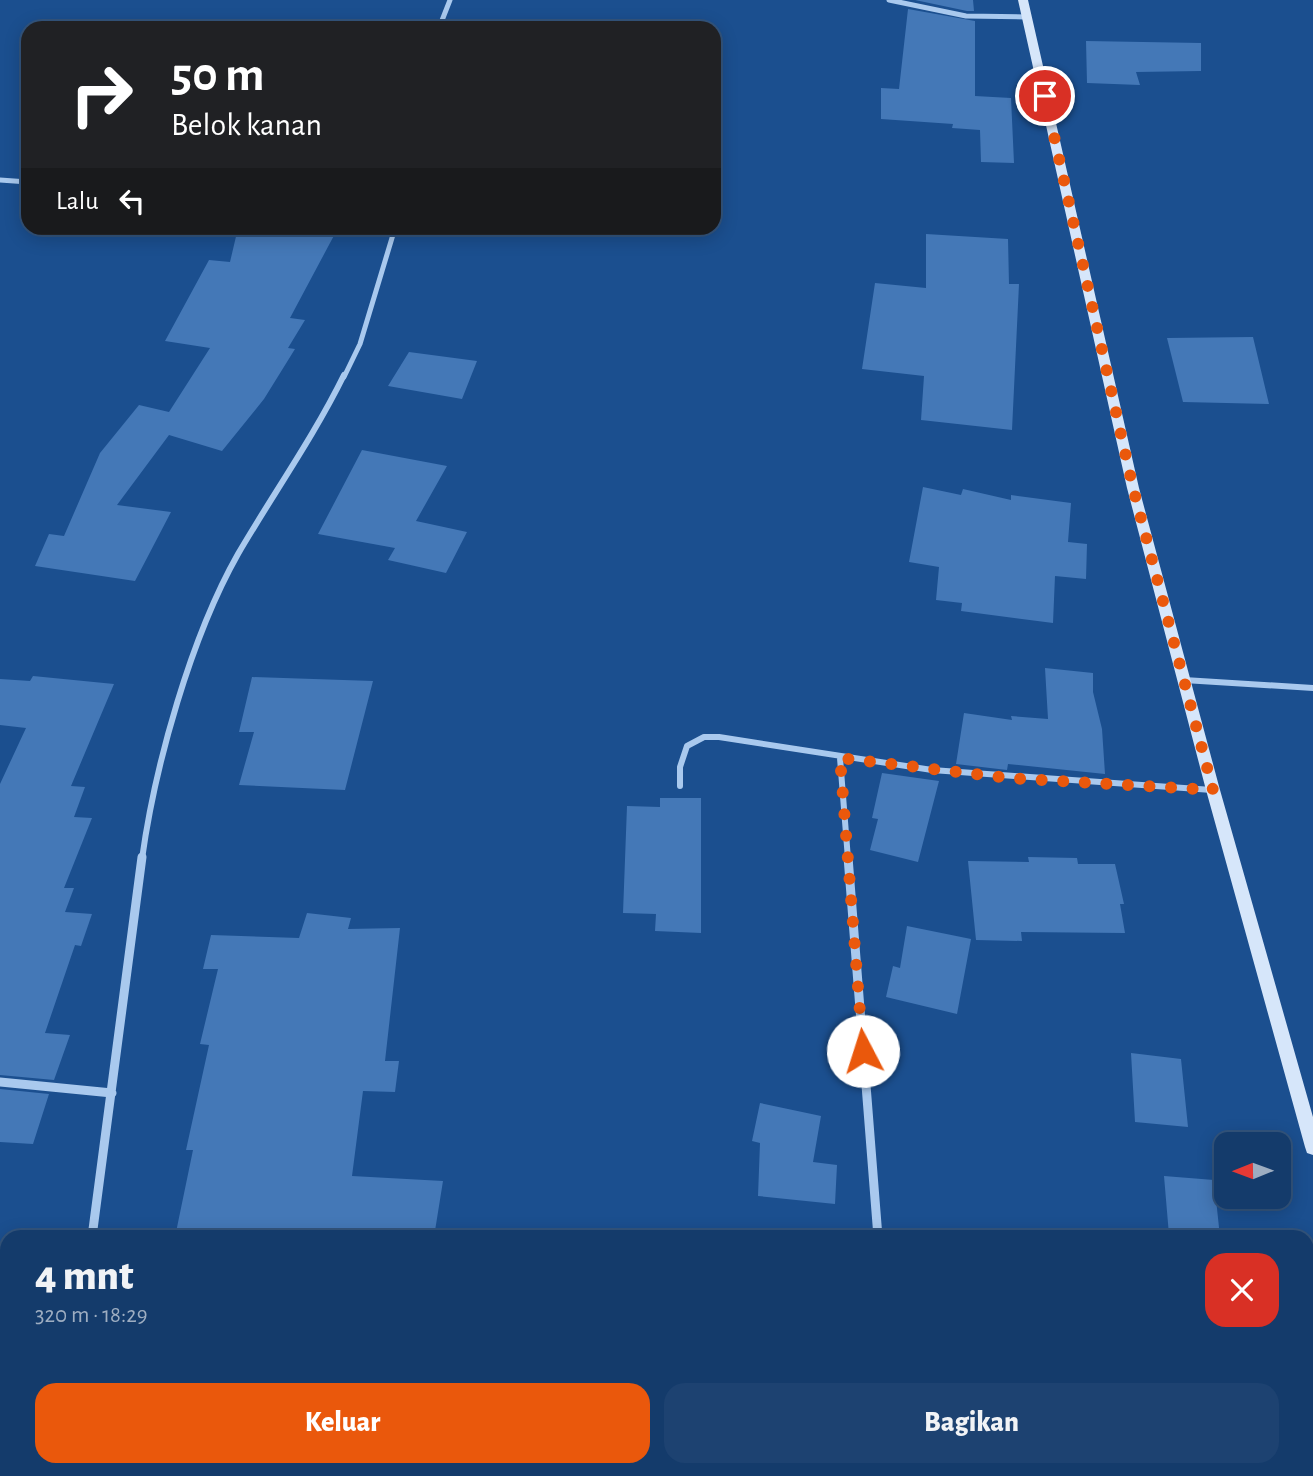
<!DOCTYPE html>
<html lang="id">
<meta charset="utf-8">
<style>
:root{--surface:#143b6b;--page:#1d4271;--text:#f1f3f6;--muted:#9dadc1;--line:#33557e;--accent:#ea580c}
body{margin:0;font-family:"Alegreya Sans",sans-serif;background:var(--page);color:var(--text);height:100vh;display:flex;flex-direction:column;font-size:26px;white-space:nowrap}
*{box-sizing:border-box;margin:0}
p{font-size:23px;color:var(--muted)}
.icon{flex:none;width:38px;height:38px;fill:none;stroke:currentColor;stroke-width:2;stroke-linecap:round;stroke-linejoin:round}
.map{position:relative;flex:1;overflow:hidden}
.drawer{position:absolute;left:0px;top:1230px;width:1314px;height:247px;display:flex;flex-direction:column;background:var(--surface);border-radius:21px 21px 0 0;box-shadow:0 4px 18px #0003,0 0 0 2px var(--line)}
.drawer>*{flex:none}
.guide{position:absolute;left:21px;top:21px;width:700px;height:214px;border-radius:21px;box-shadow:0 4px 18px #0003,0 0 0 2px var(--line);background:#202124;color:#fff;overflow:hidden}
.needle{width:46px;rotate:269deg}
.fabs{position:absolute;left:1214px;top:1132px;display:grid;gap:14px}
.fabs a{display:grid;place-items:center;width:77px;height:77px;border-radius:14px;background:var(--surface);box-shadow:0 4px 18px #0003,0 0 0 2px var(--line);font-size:35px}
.pin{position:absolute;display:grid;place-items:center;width:60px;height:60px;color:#fff;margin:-30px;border:4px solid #fff;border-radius:50%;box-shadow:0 2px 7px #0007}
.me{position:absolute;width:77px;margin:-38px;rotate:355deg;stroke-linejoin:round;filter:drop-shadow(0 0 5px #0008)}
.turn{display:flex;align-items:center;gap:24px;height:147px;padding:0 35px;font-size:32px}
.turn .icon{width:91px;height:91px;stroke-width:2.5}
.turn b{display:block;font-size:49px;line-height:60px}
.then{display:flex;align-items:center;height:66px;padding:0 35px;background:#0003;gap:14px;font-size:26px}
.round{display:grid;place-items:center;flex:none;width:74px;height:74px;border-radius:21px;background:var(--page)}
.overview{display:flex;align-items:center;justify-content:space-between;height:119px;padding:0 35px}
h1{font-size:42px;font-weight:800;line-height:52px}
.button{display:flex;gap:14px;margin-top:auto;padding:14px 35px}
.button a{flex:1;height:80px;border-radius:21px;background:var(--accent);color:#fff;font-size:28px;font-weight:800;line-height:80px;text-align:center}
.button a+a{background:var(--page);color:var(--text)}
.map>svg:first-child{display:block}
</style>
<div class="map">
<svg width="1313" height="1476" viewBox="0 0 1313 1476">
<rect width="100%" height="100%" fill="#1b4f8f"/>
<path fill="#4478b7" d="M 915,0 L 973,0 L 974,11 L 967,11 Z
M 908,9 L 975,21 L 975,96 L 1011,98 L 1014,163 L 981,162 L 980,130 L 952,128 L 953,124 L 881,119 L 881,88 L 899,89 Z
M 1086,41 L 1201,43 L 1201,71 L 1136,72 L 1140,85 L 1087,83 Z
M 238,228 L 338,228 L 290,318 L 305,320 L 288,348 L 295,349 L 264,399 L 222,451 L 169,435 L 117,505 L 171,512 L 135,581 L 35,566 L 49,534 L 64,536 L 100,453 L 139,405 L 169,412 L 210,348 L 165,341 L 209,260 L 230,262 Z
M 926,234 L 1008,239 L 1009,284 L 1019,284 L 1012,430 L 921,420 L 924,376 L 862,369 L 875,283 L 926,288 Z
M 1253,337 L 1269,404 L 1183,402 L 1167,338 Z
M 409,352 L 477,361 L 462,399 L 388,386 Z
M 362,450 L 447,466 L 416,521 L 467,532 L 446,573 L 388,560 L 395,548 L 318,534 Z
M 923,487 L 961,495 L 963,489 L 1011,500 L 1011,495 L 1071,503 L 1068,542 L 1087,544 L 1086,579 L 1055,576 L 1053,623 L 961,611 L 962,603 L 936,600 L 939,567 L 909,562 Z
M 1045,668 L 1093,673 L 1093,692 L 1102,729 L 1105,774 L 1008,764 L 1007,770 L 956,764 L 964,713 L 1012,720 L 1011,716 L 1048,719 Z
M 33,676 L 114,684 L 71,786 L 85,787 L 74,817 L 92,818 L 64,888 L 74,888 L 65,912 L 92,914 L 81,946 L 75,945 L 45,1033 L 70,1035 L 54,1080 L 0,1075 L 0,784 L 26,728 L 0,725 L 0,679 L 30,681 Z
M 252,677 L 373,681 L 345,790 L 239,785 L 254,732 L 239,732 Z
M 882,773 L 939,781 L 918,862 L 870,850 L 878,819 L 872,818 Z
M 660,798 L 701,798 L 701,933 L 655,931 L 656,914 L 623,913 L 627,806 L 660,807 Z
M 1028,857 L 1077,858 L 1078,864 L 1115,864 L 1124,904 L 1120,904 L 1125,933 L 1021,932 L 1022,941 L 976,940 L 968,861 L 1029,862 Z
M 307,913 L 351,918 L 348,929 L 400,928 L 385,1061 L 399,1061 L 395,1092 L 363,1091 L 352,1176 L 443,1181 L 434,1237 L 175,1237 L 193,1150 L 186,1150 L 209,1045 L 200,1044 L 218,969 L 203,969 L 211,935 L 299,938 Z
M 907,926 L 971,939 L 957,1014 L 886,997 L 893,966 L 900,968 Z
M 1131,1053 L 1181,1059 L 1188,1127 L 1135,1122 Z
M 0,1089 L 49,1094 L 33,1144 L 0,1142 Z
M 760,1103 L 821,1116 L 813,1162 L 837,1165 L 835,1204 L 758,1196 L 760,1143 L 752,1141 Z
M 1164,1176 L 1214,1180 L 1220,1237 L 1169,1235 Z"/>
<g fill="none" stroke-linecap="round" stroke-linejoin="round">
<path stroke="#a9c9ee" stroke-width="5" d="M 889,0 L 966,16 L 1027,17
M 439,28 L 450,0
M 0,180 L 28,182
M 344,377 L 360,344 L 395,228"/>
<path stroke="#a9c9ee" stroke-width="6" d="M 1184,680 L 1313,688
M 840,758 L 848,859
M 680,786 L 680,767 L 687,746 L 704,737 L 719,737 L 932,770 L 1212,790
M 142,859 C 155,765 191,637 238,554 C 273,494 313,438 344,375"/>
<path stroke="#a9c9ee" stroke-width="9" d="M 848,857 L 878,1237
M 0,1082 L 112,1093
M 92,1237 L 142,857
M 1307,1368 L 1313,1368
M 38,1476 L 40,1470"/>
<path fill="#d6e6fa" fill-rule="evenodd" d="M 1018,0 L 1028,0 L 1139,488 L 1220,790 L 1313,1117 L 1313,1155 L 1307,1153 L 1305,1147 L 1206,790 L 1127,488 Z"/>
</g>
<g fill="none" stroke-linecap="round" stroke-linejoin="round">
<path stroke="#ea580c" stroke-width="12" stroke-dasharray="0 21.6" d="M 863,1051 L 840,758 L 1009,778 L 1213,790 L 1133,488 L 1045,96"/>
</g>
</svg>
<div class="fabs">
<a><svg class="needle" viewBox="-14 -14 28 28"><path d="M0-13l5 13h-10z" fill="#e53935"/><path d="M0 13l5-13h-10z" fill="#9dadc1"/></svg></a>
</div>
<div class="pin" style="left:1045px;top:96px;background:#d93025"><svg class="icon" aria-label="arrive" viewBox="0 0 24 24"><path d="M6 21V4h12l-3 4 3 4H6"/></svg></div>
<svg class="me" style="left:863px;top:1051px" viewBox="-20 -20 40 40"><circle r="19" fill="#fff"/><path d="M0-13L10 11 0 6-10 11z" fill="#ea580c"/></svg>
<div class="guide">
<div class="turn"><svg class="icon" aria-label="right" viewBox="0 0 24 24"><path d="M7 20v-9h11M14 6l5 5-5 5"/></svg><div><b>50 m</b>Belok kanan</div></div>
<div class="then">Lalu<svg class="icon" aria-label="left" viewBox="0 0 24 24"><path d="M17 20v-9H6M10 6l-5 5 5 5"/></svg></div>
</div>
<section class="drawer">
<div class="overview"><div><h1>4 mnt</h1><p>320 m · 18:29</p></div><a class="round" style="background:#d93025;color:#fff"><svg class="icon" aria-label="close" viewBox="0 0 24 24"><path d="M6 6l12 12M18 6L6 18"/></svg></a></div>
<div class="button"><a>Keluar</a><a>Bagikan</a></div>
</section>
</div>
